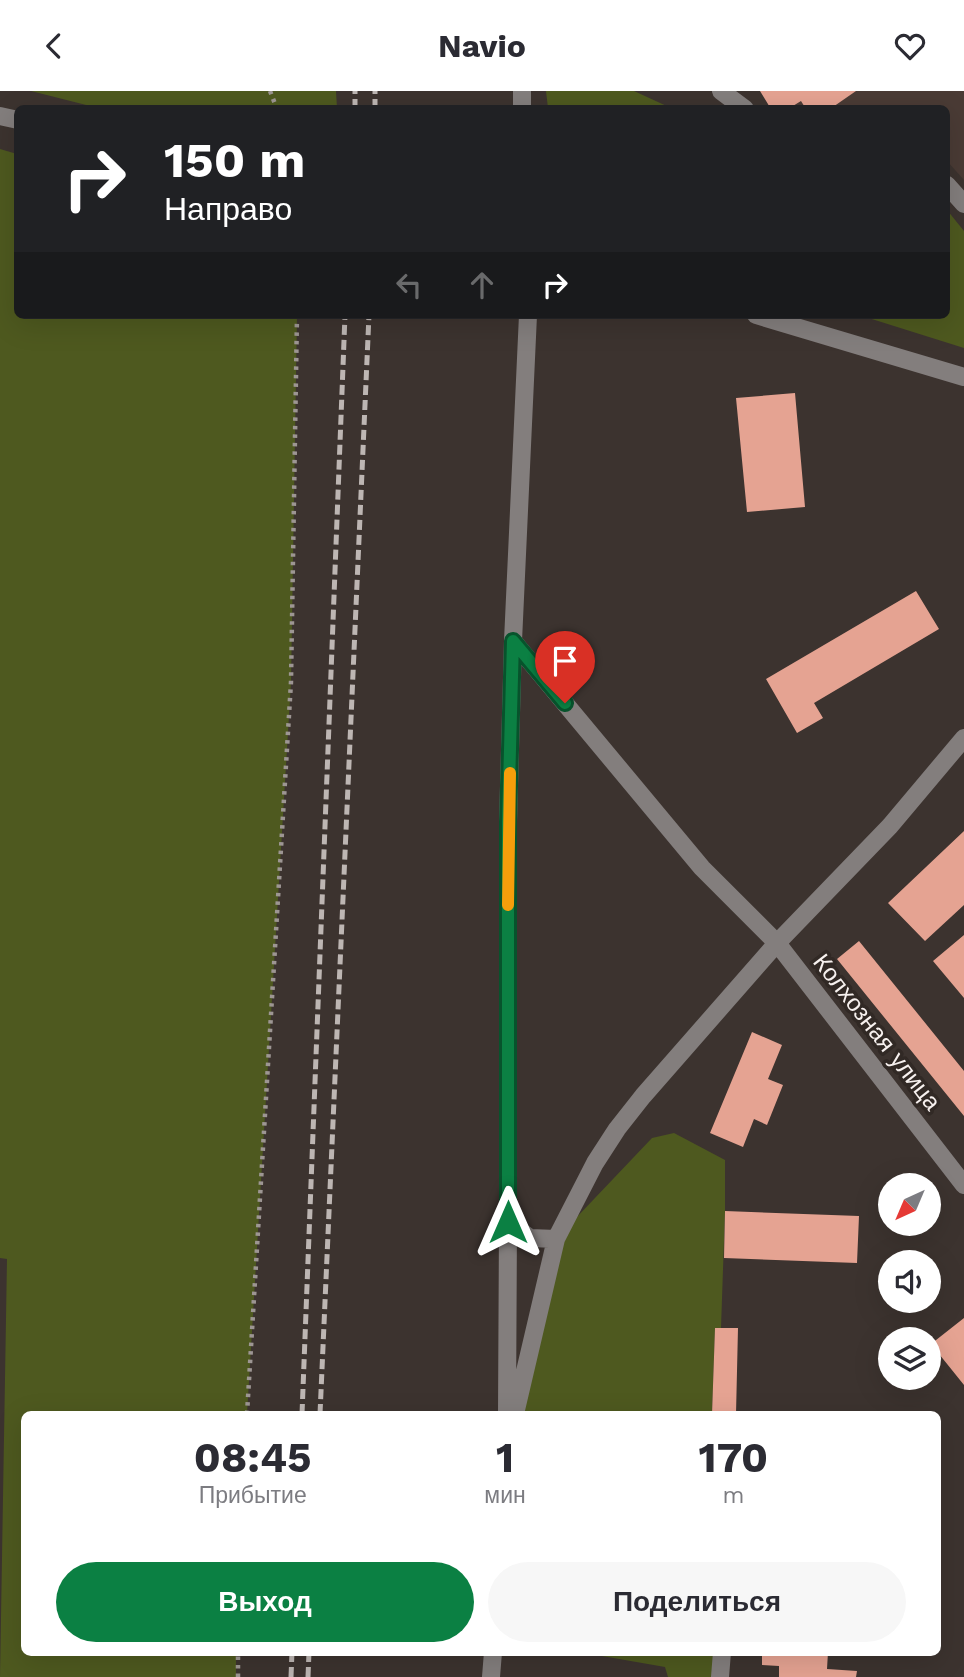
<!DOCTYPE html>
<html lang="ru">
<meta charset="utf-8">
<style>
:root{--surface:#fff;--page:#f7f7f7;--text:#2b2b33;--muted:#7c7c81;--accent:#0b8043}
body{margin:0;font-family:"Work Sans",sans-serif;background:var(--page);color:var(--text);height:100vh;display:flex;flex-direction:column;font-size:26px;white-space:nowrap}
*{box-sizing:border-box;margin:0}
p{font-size:23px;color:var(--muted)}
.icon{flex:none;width:38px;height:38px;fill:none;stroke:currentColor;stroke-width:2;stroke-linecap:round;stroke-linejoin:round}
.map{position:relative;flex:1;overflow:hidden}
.sheet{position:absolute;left:21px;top:1320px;width:920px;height:245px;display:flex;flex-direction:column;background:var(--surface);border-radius:10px;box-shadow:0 7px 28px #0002}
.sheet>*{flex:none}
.top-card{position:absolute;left:14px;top:14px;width:936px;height:214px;border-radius:10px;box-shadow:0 7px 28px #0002;background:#202124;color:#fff;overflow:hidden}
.needle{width:46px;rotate:224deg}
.fabs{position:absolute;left:878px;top:1082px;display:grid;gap:14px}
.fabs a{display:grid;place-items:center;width:63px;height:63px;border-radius:50%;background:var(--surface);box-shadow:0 7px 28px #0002;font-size:35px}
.pin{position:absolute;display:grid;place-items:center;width:60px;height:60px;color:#fff;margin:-72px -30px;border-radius:50% 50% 50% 0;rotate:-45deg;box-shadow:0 0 7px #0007}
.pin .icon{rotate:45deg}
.me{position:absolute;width:77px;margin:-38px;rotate:0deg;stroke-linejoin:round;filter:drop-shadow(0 0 5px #0008)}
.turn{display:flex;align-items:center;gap:24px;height:147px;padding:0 35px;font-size:32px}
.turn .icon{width:91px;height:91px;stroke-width:2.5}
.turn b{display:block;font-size:49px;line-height:60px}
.lanes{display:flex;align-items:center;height:66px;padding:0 35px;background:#0003;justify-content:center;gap:35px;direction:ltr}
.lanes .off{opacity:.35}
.eta{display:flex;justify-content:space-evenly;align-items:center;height:119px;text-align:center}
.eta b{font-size:42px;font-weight:700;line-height:49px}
.primary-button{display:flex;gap:14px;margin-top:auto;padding:14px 35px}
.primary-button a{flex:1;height:80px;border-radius:42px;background:var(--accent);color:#fff;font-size:28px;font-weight:700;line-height:80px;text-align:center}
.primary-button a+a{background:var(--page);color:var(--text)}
header{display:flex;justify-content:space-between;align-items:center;height:91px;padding:0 35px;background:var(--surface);font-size:32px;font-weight:700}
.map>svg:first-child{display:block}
</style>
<header><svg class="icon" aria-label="back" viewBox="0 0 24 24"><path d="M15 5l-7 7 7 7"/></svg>Navio<svg class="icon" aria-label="heart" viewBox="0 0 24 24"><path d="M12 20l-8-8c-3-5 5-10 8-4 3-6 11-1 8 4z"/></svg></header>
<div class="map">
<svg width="964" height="1586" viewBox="0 0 964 1586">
<rect width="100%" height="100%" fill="#3c332f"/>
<path fill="#4a3b35" d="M 760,0 L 964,0 L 964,89 L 947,70 L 947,18 L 771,17 Z"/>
<path fill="#4e591f" d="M 31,0 L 336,0 L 337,17 L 98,17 Z
M 546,0 L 634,0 L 671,17 L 548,17 Z
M 0,58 L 17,63 L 18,224 L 297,224 L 291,591 L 247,1323 L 24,1323 L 24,1561 L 236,1561 L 236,1586 L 0,1586 L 7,1168 L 0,1167 Z
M 947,119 L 964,140 L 964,257 L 859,224 L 947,224 Z
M 674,1042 L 725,1069 L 725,1120 L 721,1237 L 715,1237 L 712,1323 L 515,1323 L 556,1148 L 652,1047 Z
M 579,1561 L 722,1561 L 720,1586 L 668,1586 L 665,1576 Z"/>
<path fill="#e5a392" d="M 760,0 L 856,0 L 830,18 L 806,18 L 801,10 L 788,18 L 771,18 Z
M 795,302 L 805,416 L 747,421 L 736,307 Z
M 916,500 L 939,538 L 814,612 L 823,627 L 797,642 L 766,588 Z
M 964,740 L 964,814 L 925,850 L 888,812 Z
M 964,844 L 964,907 L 933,870 Z
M 859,850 L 964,980 L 964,1025 L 837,868 Z
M 752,941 L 782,954 L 768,988 L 783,994 L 767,1034 L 754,1028 L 743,1056 L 710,1042 Z
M 725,1120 L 859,1125 L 857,1172 L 724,1167 Z
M 964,1227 L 964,1294 L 931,1253 Z
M 715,1237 L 738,1237 L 736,1323 L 712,1323 Z
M 762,1561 L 828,1561 L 827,1578 L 857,1580 L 856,1586 L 779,1586 L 779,1575 L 762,1574 Z"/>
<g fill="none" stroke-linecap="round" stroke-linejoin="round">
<path stroke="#9d9693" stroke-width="4.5" stroke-dasharray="3.5 5" stroke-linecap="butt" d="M 270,0 L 277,18
M 247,1323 L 291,591 L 297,224
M 238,1586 L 238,1561"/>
<path stroke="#837e7d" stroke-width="18" d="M 522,0 L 522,18
M 721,0 L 745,18
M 0,25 L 18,29
M 947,94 L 964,113
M 528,224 L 513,550 L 508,731 L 508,1131 L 530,1147 L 556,1148
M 756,224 L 964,286
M 513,550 L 702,777 L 777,852 L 964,1094
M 507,1323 L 508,1131
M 515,1323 L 556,1148 L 595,1072 L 617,1038 L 643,1005 L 777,852 L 890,735 L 964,647
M 491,1586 L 493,1561
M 720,1586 L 722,1561"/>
<path stroke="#bdb6b3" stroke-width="5" stroke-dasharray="10 5" stroke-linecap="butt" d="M 355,18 L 355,0
M 375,18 L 375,0
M 302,1323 L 345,224
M 320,1323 L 369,224
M 291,1586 L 292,1561
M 308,1586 L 309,1561"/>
</g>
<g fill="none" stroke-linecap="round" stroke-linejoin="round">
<g stroke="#07532c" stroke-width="18">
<path id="route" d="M 508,1131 L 508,731 L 513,550 L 565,612"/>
</g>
<use href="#route" stroke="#0b8043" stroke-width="12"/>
<path stroke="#f59e0b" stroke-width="12" d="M 508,814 L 510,682"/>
</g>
<g text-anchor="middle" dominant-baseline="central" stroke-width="7" stroke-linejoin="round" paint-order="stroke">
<g font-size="24" fill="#f7f1ef" stroke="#312925">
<text transform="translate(877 941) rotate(52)">Колхозная улица</text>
</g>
</g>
</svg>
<div class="fabs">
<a><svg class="needle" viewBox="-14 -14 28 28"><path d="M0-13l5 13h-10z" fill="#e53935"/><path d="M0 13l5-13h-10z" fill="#7c7c81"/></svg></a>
<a><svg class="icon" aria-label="sound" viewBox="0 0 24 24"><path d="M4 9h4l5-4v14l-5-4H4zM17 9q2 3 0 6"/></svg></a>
<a><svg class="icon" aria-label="layers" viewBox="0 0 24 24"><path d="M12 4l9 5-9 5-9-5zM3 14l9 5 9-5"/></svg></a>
</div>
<div class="pin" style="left:565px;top:612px;background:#d93025"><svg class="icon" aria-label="arrive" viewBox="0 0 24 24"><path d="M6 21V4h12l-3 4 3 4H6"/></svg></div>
<svg class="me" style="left:508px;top:1131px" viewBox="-20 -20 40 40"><path d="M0-17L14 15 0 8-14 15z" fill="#0b8043" stroke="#fff" stroke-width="4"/></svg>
<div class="top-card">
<div class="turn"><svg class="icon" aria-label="right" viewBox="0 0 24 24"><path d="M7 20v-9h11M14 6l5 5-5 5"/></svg><div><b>150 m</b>Направо</div></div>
<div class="lanes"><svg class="icon off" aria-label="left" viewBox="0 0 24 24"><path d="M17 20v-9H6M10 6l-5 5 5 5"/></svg><svg class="icon off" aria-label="ahead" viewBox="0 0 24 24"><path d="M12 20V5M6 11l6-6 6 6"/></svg><svg class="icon" aria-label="right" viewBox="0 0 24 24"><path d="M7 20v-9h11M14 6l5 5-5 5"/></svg></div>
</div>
<section class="sheet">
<div class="eta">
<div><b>08:45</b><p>Прибытие</p></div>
<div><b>1</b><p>мин</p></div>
<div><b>170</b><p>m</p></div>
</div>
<div class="primary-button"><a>Выход</a><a>Поделиться</a></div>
</section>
</div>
